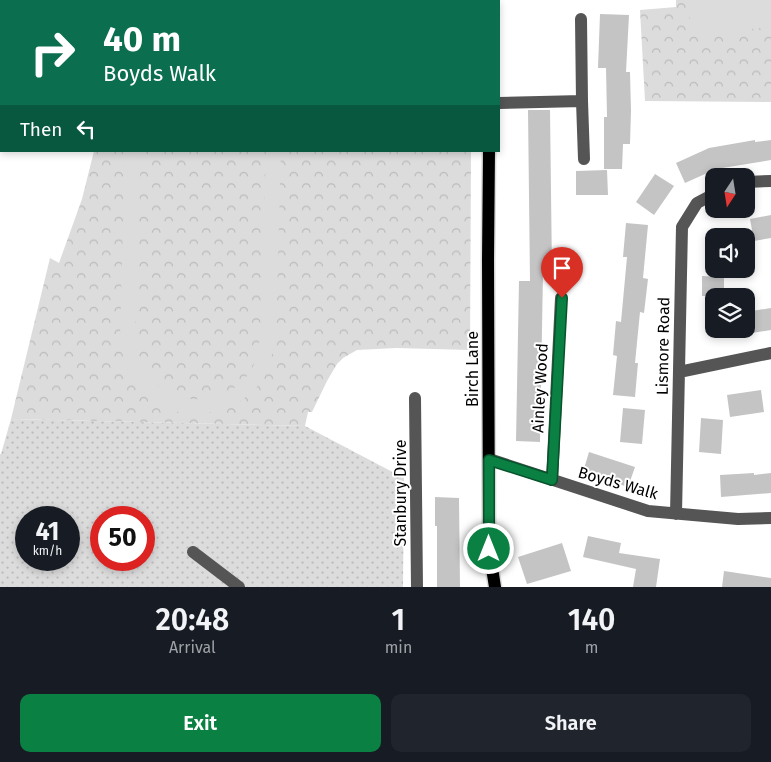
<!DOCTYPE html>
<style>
:root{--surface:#171b24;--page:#20242c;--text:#f1f3f6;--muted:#9ea1a6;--accent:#0b8043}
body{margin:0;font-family:"Fira Sans",sans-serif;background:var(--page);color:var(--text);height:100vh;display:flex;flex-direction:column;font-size:19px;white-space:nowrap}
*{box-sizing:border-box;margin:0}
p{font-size:16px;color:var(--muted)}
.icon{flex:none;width:28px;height:28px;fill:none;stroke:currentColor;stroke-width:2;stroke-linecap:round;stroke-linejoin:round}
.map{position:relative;height:587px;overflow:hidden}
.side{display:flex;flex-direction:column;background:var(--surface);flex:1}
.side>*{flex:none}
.hud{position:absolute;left:0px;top:0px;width:500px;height:152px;box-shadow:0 2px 8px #0003;background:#0b6e4f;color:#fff;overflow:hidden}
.needle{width:32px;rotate:192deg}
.tools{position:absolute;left:705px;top:168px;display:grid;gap:10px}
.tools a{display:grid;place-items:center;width:50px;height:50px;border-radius:10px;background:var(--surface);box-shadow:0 2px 8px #0003;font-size:25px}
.speed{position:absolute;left:15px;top:506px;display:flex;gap:10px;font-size:25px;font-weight:700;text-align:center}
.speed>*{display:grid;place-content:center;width:65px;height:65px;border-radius:50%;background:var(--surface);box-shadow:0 2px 8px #0003;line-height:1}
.speed small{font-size:12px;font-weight:400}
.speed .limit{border:8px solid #d22;background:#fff;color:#111}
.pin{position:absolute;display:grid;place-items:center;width:42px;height:42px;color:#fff;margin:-51px -21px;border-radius:50% 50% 50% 0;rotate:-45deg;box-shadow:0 0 5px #0007}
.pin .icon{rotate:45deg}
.me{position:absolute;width:55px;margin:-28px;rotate:0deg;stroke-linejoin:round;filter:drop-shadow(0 0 4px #0008)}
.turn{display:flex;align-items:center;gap:18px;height:105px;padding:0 20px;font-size:22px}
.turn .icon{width:65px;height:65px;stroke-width:2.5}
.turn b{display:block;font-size:35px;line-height:42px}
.then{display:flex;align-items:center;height:48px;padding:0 20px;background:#0003;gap:10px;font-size:19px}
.eta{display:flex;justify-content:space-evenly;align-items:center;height:85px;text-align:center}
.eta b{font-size:30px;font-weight:600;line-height:35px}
.primary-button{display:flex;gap:10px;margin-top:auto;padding:10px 20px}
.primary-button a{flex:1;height:58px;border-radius:10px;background:var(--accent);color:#fff;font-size:20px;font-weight:600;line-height:58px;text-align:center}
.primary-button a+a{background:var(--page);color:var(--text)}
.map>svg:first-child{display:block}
</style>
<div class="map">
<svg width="771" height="587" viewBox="0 0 771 587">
<defs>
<pattern id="grass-dots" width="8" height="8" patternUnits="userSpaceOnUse" patternTransform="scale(1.25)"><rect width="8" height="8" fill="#dcdcdc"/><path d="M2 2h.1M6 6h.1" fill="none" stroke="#bbb" stroke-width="1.8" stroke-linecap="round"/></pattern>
<pattern id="park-crowns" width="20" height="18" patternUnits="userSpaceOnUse" patternTransform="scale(1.25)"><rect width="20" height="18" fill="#dcdcdc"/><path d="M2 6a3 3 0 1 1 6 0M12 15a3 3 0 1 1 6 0" fill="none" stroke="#bbb"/></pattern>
</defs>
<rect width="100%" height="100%" fill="#fff"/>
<path fill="url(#grass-dots)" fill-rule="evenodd" d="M 11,419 L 305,426 L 404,478 L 403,587 L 0,587 L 0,454 L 1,454 ZM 26,518 L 69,518 L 69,560 L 26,560 ZM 101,518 L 144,518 L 144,560 L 101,560 Z"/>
<path fill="url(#park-crowns)" d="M 126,0 L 318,0 L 318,1 L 126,1 Z
M 676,0 L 771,0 L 771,102 L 645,101 L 640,10 L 676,7 Z
M 94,151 L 471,151 L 470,350 L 396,348 L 357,350 L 343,358 L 337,364 L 327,381 L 312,412 L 308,412 L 305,426 L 11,419 L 50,258 L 59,263 L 82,199 Z"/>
<path fill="#dcdcdc" d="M 689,0 L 771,0 L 771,27 L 691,35 Z
M 125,151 L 141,151 L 135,333 C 136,351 141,368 154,382 C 181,409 231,404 251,370 C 257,360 258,349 260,337 L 266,151 L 281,151 L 276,334 C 273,349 271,365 263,378 C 241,416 179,426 146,396 C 129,380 122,360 120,338 Z"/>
<path fill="#c4c4c4" d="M 600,14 L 629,15 L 626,72 L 630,72 L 631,111 L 630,144 L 623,144 L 622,169 L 604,169 L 604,117 L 607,117 L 606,68 L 598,68 Z
M 528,110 L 550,110 L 552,272 L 543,272 L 540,442 L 516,441 L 519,281 L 530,281 Z
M 755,140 L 755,142 L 771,140 L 771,160 L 716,169 L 685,183 L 676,163 L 709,148 Z
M 607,170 L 608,195 L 576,195 L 576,171 Z
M 655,174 L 674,186 L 654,215 L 636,202 Z
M 771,215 L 771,238 L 754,241 L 750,219 Z
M 626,223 L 648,225 L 643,278 L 648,279 L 644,313 L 640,312 L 635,363 L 638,363 L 635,397 L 613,395 L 617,356 L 613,355 L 616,321 L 621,322 L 627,257 L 623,257 Z
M 702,276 L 724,277 L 724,296 L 702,296 Z
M 771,308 L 771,330 L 746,334 L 746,312 Z
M 761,390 L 764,412 L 730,417 L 727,395 Z
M 623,408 L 645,410 L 642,444 L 620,442 Z
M 701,418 L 723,420 L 721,454 L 699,452 Z
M 589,452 L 635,467 L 628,487 L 583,472 Z
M 754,473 L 754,475 L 771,473 L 771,493 L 721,497 L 720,475 Z
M 435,497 L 459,498 L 460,587 L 437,587 L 437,526 L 435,526 Z
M 588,536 L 621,543 L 619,553 L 660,559 L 656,587 L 633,587 L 636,569 L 583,557 Z
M 562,543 L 571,571 L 527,584 L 518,557 Z
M 724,571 L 771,578 L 771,587 L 722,587 Z"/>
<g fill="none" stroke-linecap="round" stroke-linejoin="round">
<g stroke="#dbdbdb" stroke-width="15">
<path id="major" d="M 491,1 L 491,0
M 489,151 L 488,260 L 489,549 L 495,587"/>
</g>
<path stroke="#555" stroke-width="12" d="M 449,0 L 449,1
M 581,19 L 582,101 L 584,159
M 499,103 L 582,101
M 0,115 L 1,116
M 746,182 L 771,181
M 679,372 L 771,353
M 415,398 L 417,587
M 489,459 L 648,511 L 738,519 L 771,518
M 552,480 L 561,298
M 676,514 L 682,227 L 697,203 L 714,194
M 193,552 L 239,587"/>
<use href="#major" stroke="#000" stroke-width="12"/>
</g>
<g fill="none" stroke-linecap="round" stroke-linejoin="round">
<g stroke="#07532c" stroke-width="12">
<path id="route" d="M 489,549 L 489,460 L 552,480 L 562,298"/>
</g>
<use href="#route" stroke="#0b8043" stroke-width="9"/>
</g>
<g text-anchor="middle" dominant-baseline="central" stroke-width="4" stroke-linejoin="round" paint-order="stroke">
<g font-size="16" fill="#000" stroke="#fff">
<text transform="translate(663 346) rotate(-89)">Lismore Road</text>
<text transform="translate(472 369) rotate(-90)">Birch Lane</text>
<text transform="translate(540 388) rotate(-87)">Ainley Wood</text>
<text transform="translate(618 483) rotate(16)">Boyds Walk</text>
<text transform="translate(400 493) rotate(-90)">Stanbury Drive</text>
</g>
</g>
</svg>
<div class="tools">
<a><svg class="needle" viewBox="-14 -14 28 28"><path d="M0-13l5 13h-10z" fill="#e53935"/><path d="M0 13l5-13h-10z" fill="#9ea1a6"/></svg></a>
<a><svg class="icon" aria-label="sound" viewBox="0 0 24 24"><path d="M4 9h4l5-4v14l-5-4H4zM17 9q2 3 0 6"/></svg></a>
<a><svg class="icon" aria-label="layers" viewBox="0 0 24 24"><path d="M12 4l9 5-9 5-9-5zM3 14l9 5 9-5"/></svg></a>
</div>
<div class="speed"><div>41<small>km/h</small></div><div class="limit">50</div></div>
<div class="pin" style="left:562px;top:298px;background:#d93025"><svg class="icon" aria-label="arrive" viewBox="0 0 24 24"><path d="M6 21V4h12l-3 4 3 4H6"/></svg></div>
<svg class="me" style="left:489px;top:549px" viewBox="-20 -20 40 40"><circle r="17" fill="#0b8043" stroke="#fff" stroke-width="3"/><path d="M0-11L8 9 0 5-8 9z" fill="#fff"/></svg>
<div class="hud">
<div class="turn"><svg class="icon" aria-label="right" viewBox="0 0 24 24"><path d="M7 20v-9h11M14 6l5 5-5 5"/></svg><div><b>40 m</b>Boyds Walk</div></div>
<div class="then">Then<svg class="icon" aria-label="left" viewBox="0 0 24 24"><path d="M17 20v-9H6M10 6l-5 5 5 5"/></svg></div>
</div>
</div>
<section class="side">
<div class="eta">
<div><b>20:48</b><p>Arrival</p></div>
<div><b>1</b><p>min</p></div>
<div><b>140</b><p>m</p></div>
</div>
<div class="primary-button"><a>Exit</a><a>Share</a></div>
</section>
